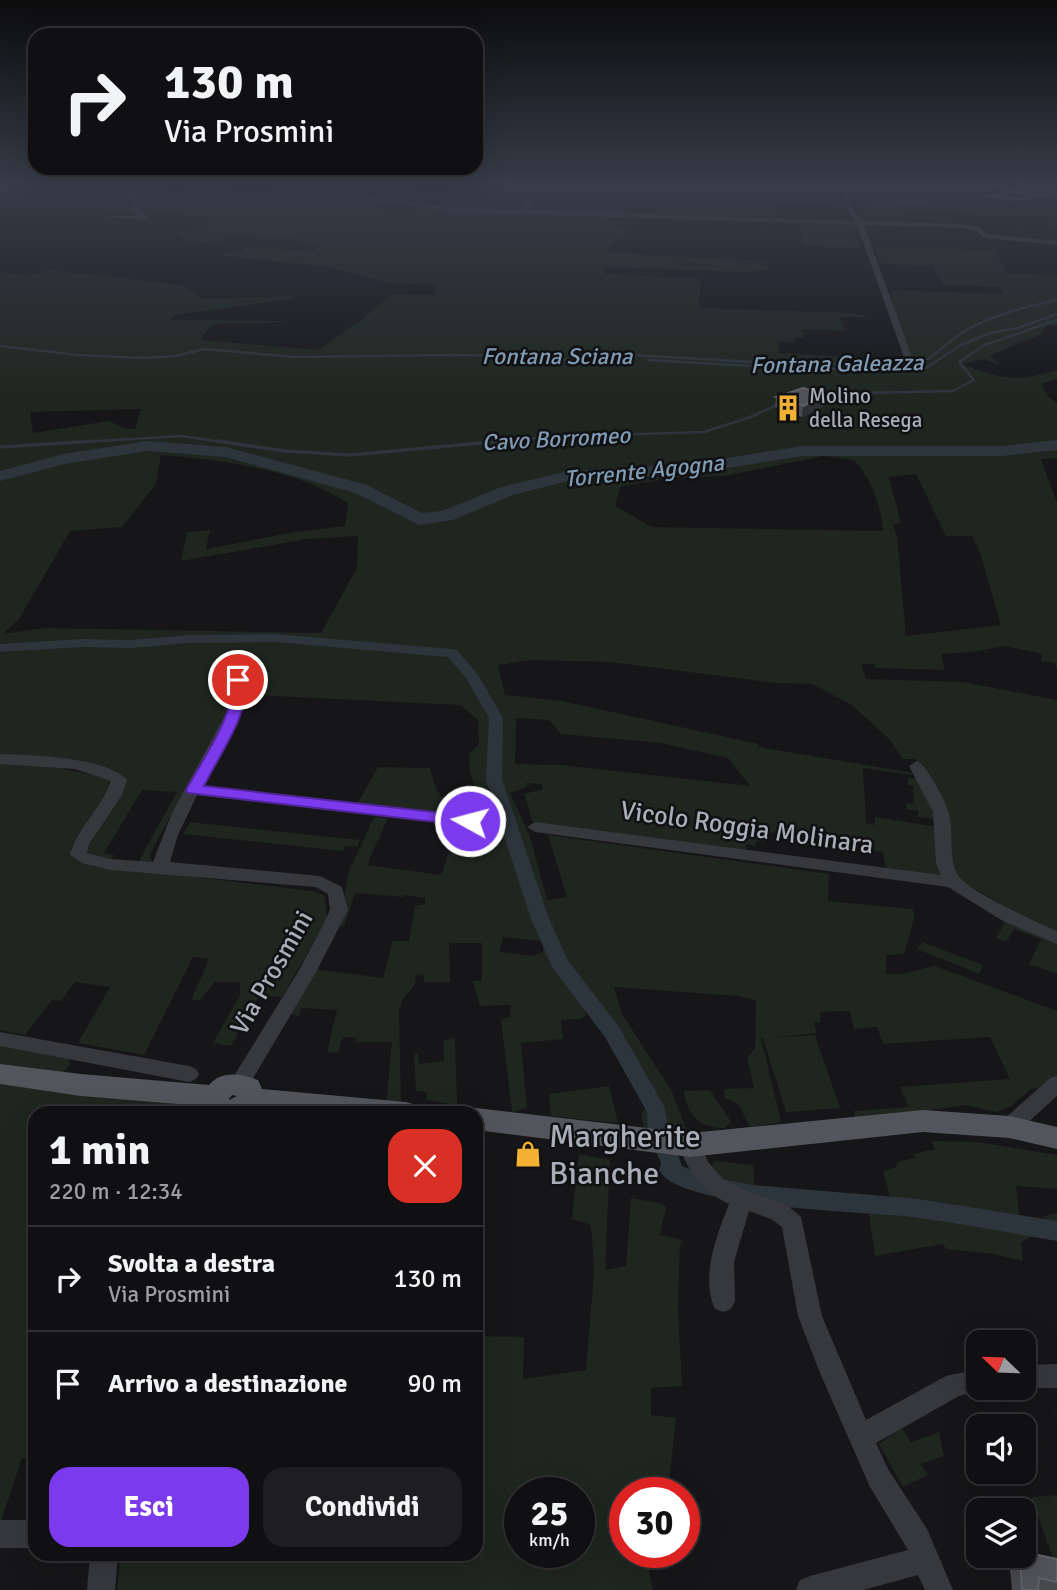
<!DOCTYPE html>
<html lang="it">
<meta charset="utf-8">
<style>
:root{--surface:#101012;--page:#1e1e20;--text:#f1f3f6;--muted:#9c9d9f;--line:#303032;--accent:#7c3aed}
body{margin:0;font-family:Signika,sans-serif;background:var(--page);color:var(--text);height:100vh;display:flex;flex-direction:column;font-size:26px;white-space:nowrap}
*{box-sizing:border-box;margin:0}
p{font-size:23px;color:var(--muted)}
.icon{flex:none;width:38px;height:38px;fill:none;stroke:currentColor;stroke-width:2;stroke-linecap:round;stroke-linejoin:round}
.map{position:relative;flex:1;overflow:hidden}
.drawer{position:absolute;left:28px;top:1106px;width:455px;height:455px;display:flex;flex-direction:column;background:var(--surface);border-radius:21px;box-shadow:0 7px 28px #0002,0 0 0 2px var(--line)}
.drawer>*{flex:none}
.banner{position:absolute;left:28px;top:28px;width:455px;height:147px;border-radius:21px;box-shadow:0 7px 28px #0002,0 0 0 2px var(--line);background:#101012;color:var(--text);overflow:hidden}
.needle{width:46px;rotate:293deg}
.buttons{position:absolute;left:966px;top:1330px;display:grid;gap:14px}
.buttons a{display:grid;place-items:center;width:70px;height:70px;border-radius:14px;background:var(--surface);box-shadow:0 7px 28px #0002,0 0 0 2px var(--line);font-size:35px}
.speed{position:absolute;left:504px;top:1477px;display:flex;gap:14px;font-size:35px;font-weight:700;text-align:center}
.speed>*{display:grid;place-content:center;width:91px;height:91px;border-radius:50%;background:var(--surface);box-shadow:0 7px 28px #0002,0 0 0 2px var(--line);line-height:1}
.speed small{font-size:18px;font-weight:400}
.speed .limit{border:10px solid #d22;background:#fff;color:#111}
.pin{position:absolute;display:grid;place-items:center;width:60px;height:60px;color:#fff;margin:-30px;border:4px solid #fff;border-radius:50%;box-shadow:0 2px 7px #0007}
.me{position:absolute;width:77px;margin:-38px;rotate:277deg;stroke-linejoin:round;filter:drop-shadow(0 0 5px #0008)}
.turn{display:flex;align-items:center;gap:24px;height:147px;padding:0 21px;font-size:32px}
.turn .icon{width:91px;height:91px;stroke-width:2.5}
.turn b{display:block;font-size:49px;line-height:60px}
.round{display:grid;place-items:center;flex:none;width:74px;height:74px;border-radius:21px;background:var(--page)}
.head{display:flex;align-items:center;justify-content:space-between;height:119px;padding:0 21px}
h1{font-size:42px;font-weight:700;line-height:52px}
.button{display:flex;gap:14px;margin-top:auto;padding:14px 21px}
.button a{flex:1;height:80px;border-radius:21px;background:var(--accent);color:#fff;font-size:28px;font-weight:700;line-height:80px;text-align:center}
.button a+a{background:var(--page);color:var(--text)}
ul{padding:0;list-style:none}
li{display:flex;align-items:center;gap:21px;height:105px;padding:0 21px;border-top:2px solid var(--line)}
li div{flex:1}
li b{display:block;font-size:26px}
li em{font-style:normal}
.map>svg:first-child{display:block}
</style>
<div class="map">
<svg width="1057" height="1590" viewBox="0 0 1057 1590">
<rect width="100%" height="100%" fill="#161618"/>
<path fill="#1e261f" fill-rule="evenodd" d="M 9,184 L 137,184 L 128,196 L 134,210 L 141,216 L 132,217 L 135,215 L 125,212 L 112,215 L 118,213 L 115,210 L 102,215 L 106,206 L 0,207 L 2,203 L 9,203 L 20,196 L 0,199 L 0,194 Z
M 143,184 L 165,184 L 161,191 L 180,192 L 186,184 L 260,184 L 271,187 L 231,187 L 223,195 L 277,196 L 286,191 L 301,193 L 283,196 L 296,198 L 307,193 L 396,202 L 369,209 C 399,213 418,220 442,198 L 465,199 L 471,192 L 530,193 L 521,213 L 530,213 L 541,193 L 571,190 L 577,184 L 838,184 L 844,199 L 835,203 L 772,202 L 771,209 L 779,210 L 778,220 L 611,216 L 610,226 L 627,229 L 624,238 L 614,238 L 608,253 L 768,261 L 768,270 L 746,272 L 606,267 L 604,274 L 701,279 L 699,308 L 852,313 L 871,317 L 840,317 L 845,331 L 802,329 L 804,338 L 795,338 L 795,343 L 779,342 L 778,353 L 906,360 L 890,290 L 1003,294 L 999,287 L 944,285 L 932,266 L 881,264 L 874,247 L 995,250 L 1006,273 L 1057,276 L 1057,325 L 1045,326 L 1042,334 L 993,354 L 990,357 L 1000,364 L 995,364 L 984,359 L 962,364 C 1002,380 1016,382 1057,370 L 1057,379 L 1041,384 L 1049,397 L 1057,403 L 1057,458 L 1041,459 L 1057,503 L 1057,670 L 1055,663 L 1041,661 L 1042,654 L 1006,646 L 971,652 L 941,654 L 945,670 L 875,668 L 874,664 L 861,664 L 866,679 L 963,682 L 1057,700 L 1057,931 L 1015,912 L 960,880 L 916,759 L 903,759 L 889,739 L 852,705 L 812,684 L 776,683 L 610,662 L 531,660 L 498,665 L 505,695 L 562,701 L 758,744 L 758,747 L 914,773 L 912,775 L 863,768 L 866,823 L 875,825 L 875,817 L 938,827 L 942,877 L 886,868 L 883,852 L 874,851 L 873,842 L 850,840 L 850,850 L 834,849 L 833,838 L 810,836 L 810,845 L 789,843 L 788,834 L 765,832 L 765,842 L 756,841 L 755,846 L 746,844 L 746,850 L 533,822 L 524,794 L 543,789 L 542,784 L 526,783 L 527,787 L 510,793 L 530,837 L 547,900 L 567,897 L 548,835 L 829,874 L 828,901 L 912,909 L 915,915 L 904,954 L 886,955 L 886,974 L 902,974 L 935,966 L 1057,1011 L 1057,1076 L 1043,1088 L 1031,1089 L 1010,1107 L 997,1112 L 966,1105 L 855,1121 L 854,1111 L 909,1107 L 900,1087 L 1010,1079 L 990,1037 L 883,1044 L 877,1027 L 854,1029 L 850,1011 L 820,1012 L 821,1022 L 814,1022 L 817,1033 L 768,1038 L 815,1035 L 840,1108 L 786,1112 L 763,1038 L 761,1038 L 781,1122 L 750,1127 L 739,1105 L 725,1098 L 724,1089 L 754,1088 L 747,1058 L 755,1048 L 756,1000 L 737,996 L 614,987 L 622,1014 L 671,1090 L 689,1135 L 644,1128 L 641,1114 L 649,1104 L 642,1079 L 618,1032 L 597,1010 L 570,968 L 558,973 L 582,1002 L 586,1015 L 580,1019 L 561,1020 L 563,1039 L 521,1043 L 527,1108 L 512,1112 L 501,1020 L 510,1017 L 511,1005 L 480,1006 L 473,981 L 482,981 L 482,943 L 449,943 L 450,982 L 424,982 L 423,974 L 415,976 L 416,983 L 402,1000 L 399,1012 L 401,1104 L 386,1105 L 392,1042 L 356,1042 L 357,1038 L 343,1037 L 338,1053 L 327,1052 L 337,1010 L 301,1008 L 299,1016 L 288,1013 L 314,969 L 383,978 L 393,941 L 409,941 L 415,906 L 425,904 L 425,898 L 404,895 L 404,897 L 355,893 L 344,926 L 339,927 L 349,871 L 374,817 L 388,818 L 367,865 L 441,875 L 458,826 L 470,826 L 476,821 L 471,816 L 357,804 L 378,767 L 430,768 C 436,796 445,804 471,816 L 469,807 L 479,802 L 470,772 L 469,753 L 479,745 L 478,720 L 460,705 L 253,695 L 243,698 L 235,693 L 230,709 L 152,850 L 150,856 L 153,864 L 139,864 L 141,857 L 177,792 L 142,790 L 104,853 L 114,855 L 111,860 L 87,853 L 88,844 L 123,786 L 123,776 L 115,772 L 0,757 L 0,272 L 31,276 L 48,270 L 182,285 L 204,299 L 291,296 L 297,298 L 175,315 L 170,320 L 283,321 L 290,322 L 217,324 L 209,327 L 200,340 L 318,350 L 360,321 L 392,294 L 434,295 L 436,285 L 389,283 L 330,267 L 217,255 L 241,251 L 247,247 L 313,251 L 318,247 L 294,239 L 232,234 L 215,243 L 187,241 L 177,233 L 207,231 L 209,218 L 137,207 L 133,196 ZM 141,409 L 135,429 L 124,428 L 109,421 L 33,433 L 30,412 ZM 161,455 C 226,461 292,468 348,503 L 345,526 L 295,532 L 206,549 L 210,530 L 187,532 L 181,561 L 307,539 L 358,536 L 357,568 L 321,633 L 45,628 L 3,634 L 19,619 L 70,531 L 122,527 L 156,484 ZM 824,456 L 854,460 C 872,479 881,506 883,531 L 652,527 L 615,506 L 621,486 L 674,478 L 724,476 ZM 916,474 L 946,536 L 972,536 L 980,553 L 1001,625 L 906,636 L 897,536 L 893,524 L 901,523 L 889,477 ZM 516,718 L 549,720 L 561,734 L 661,743 L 728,758 L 750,786 L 561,765 L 515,764 ZM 503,937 L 544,941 L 543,952 L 533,956 L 500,952 Z
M 892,184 L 983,184 L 991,191 L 986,195 L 972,196 L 871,201 L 854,199 L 851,194 L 908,195 L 908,189 L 893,187 Z
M 329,186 L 405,190 L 413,188 L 409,196 L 436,198 L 431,206 L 427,206 L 368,196 L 311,192 L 333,189 L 323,188 Z
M 1057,196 L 1057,227 L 1051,227 L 1049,222 L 1036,222 L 1050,221 L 1049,217 C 1001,216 953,213 905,211 L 909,222 L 864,221 L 860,208 L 875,204 L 1027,201 L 1039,197 Z
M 800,224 L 854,225 L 860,248 L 803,246 Z
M 0,762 C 39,763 77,770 114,781 L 97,812 L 71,848 L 76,859 L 118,868 L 312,891 L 325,896 L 327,919 L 282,997 L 259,996 L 231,1046 L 213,1043 L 240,995 L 240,982 L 215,982 L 200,1000 L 191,1000 L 209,959 L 193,957 L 144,1055 L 78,1043 L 110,987 L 75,982 L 61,1001 L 52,1000 L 25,1035 L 0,1030 Z
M 908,778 L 917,778 L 931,805 L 935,819 L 917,817 L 919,811 L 907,809 L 905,803 L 914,804 L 913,785 L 908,785 Z
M 190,822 L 198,823 L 360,840 L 357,847 L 345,846 L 343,851 L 183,834 Z
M 1006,920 L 1057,944 L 1057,974 L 1029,964 L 1041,939 L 1014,929 L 1006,942 L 996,938 Z
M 922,942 L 983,965 L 979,974 L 917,949 Z
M 455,1038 L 457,1105 L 426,1100 L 427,1092 L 416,1091 L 414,1053 L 418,1053 L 419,1064 L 444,1061 L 443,1041 Z
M 0,1043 L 55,1053 L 69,1060 L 69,1066 L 63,1072 L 0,1066 Z
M 0,1081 L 201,1105 L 207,1113 L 35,1113 L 35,1458 L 22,1458 L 0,1524 Z
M 609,1086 L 618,1123 L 551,1116 L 549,1094 Z
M 710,1090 L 731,1122 L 725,1128 C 700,1129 687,1115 684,1091 Z
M 932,1141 L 978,1142 L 1057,1155 L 1057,1189 L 1016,1186 L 1021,1228 L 1046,1227 L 1044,1216 L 1057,1213 L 1057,1238 L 1033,1235 L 1021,1243 L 1023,1261 L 993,1254 L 946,1249 L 943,1244 L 875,1256 L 868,1207 L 854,1204 L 851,1193 L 890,1197 L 883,1171 L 895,1168 L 898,1162 L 915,1158 L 913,1154 L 935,1149 Z
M 579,1154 L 610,1160 L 605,1270 L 626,1266 L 631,1198 L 660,1203 L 666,1207 L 660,1235 L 683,1240 L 680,1245 L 678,1308 L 682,1386 L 651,1388 L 651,1415 L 676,1418 L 668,1493 L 625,1493 L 625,1552 L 665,1552 L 667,1563 L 647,1560 L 653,1590 L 117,1590 L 121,1554 L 476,1554 L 476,1336 L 524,1337 L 523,1379 L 586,1370 L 594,1272 L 591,1225 L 572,1219 ZM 520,1493 L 579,1493 L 579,1552 L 520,1552 Z
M 714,1161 L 753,1165 L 755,1192 L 780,1194 L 781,1204 L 748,1198 L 711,1170 Z
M 902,1428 L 911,1442 L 939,1432 L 944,1456 L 920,1464 L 928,1475 L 903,1487 L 879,1444 Z
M 1057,1495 L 1057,1562 L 1054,1561 L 1031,1497 Z"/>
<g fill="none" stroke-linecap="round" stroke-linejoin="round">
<path stroke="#2c353c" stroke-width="2.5" d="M 0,346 L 78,355 L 144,358 L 176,356 L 204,349 L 295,357 L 453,355 L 508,356 L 549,361 L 631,355 L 788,364 L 913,364 C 935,360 945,343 963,332 C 991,315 1025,307 1057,300
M 648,360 L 800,369 L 926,368 L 961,345 L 990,333 L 1018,328 L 1057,314
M 818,394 L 953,391 L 974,380 L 959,362 L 985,345 L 1057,320
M 67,443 L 181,436 L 229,443
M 486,443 L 545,437 L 704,432 L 748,418 L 779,404"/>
<path stroke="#2c353c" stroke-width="3.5" d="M 217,441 L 285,451 L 350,455 L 503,441
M 0,447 L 96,441"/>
<path fill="#2c353c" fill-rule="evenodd" d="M 274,634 L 452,649 L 457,650 L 479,676 L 503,718 L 502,780 L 548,916 L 567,959 L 619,1027 L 664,1106 L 670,1133 L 682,1166 L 704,1176 L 752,1185 L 918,1199 L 1057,1221 L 1057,1241 C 1011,1233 965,1224 919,1218 C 873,1211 679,1210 659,1170 L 661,1163 L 648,1133 L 647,1112 L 605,1037 L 552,967 L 530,916 L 486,780 L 489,718 L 466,678 L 448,657 L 274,642 L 189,643 L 131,648 L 81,647 L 0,652 L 0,644 L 81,639 L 131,640 L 189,635 Z"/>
<path fill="#2c353c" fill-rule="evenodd" d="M 1057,440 L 1057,450 L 1002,456 L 802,456 L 690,474 L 568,481 L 513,495 L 453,520 L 419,525 L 355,493 L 225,457 L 148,451 L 64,464 L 0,481 L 0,471 L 63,454 L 148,441 L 226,447 L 367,485 L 422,513 L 442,511 L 501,487 L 568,471 L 690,464 L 802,446 L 1002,446 Z"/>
<path fill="#37383d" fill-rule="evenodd" d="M 2,184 L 9,184 L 0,193 L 0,187 Z
M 137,184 L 143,185 L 134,196 L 140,210 L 147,218 L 144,220 L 101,216 L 138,216 L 134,211 L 129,195 L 52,192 L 132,191 Z
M 262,184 L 454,208 L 522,210 L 536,184 L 542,184 L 529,210 L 855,221 L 846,206 L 849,204 L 862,221 L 963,224 L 981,228 L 986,234 L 1057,241 L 1057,245 L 984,238 L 977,231 L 963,228 L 864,225 L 913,360 L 909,363 L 905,360 L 857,225 L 454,212 L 365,199 L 288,193 Z
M 840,184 L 846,184 L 851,201 L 846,200 Z
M 984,195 L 1002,198 L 863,205 L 860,203 Z
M 238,676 L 245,680 L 248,692 L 243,708 L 202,786 L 470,816 L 478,821 L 470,826 L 197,795 L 178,835 L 170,862 L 320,876 L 342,887 L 348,910 L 315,974 L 246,1090 L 239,1092 L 232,1090 L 229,1084 L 298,972 L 322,927 L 330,910 L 328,894 L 316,887 L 110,870 L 82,863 L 70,855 C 77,828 102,808 111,781 L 75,769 L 0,764 L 0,754 C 30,755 107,757 127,780 L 122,795 L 89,844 L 87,853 L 110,859 L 153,862 L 172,813 L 229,708 L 234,692 L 231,680 Z
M 917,761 C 926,764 945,800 948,811 C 955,831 947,855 958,875 C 966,890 1038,923 1057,931 L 1057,944 L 1003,921 L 948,887 L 535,832 L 527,827 L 535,822 L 941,875 L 936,863 L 933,812 L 909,766 Z
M 0,1032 L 189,1066 L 196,1069 L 199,1074 L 196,1079 L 189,1082 L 0,1046 Z
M 1057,1076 L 1057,1096 L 1016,1133 L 1009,1135 L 1002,1133 L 998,1127 L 1002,1121 L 1050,1078 Z
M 690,1136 L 698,1139 L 708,1162 L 723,1179 L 744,1190 L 787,1205 L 801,1217 L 822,1316 L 866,1420 L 946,1376 L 978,1369 L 978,1388 L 987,1389 L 959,1396 L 876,1443 L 888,1469 L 927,1529 L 953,1590 L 925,1590 L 918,1575 L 863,1590 L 796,1590 L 800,1580 L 810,1576 L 908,1550 L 870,1487 L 820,1373 L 798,1316 L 782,1227 L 771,1219 L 749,1211 L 734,1262 L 735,1301 L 731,1309 L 723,1312 L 715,1309 C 700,1276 717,1235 729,1204 C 703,1191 688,1173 679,1145 L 682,1139 Z
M 1057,1364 L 1057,1388 L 1021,1388 L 1024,1388 L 1024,1365 Z
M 0,1520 L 35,1520 L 35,1548 L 0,1548 Z
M 90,1554 L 118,1554 L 115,1590 L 87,1590 Z"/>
<path fill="#53555c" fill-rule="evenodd" d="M 1009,189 L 1030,192 L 1057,192 L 1057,196 C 1033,197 1009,207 987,195 ZM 1009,193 L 1023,195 L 1023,196 L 1012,197 L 1002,195 Z
M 0,1064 L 81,1074 L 209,1085 C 222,1070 241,1074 258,1080 L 262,1089 L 406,1102 L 416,1105 L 420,1113 L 286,1113 L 257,1110 L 254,1113 L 206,1113 L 202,1106 L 81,1096 L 0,1084 ZM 232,1095 L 237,1096 L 229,1100 L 229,1099 Z
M 476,1108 L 690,1133 L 923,1110 L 1009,1116 L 1057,1127 L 1057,1149 L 1009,1138 L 923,1132 L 690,1157 L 476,1130 L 476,1113 L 465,1113 Z"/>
<path fill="#63666e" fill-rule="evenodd" d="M 985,184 L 1001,184 L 1019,191 L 1015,194 Z"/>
</g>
<path fill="#47494d" d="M 828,395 L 826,405 L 802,417 L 775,407 L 776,397 Z
M 1017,1556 L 1057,1559 L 1057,1590 L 1012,1590 L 1010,1569 Z"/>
<path fill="#2f3033" d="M 828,395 L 826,405 L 802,417 L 803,406 Z"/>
<path fill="#525359" stroke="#5f6168" stroke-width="2" d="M 803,388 L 828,395 L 803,406 L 776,397 Z
M 1024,1552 L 1057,1559 L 1057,1582 L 1039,1578 L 1038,1590 L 1022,1590 L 1020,1556 L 1024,1556 Z"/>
<linearGradient id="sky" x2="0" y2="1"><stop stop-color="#0c0c0d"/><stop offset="0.45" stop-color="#363c48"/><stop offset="1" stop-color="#363c48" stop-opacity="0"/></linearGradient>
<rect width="1057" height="407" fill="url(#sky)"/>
<path fill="#7c3aed" stroke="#51269a" stroke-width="2" d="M 238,675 L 245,680 C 253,708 217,759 204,786 L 470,816 L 478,821 L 470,826 L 188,793 L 186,790 C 200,763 239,709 231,680 Z"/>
<defs>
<g id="building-bare" transform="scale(2.1)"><path d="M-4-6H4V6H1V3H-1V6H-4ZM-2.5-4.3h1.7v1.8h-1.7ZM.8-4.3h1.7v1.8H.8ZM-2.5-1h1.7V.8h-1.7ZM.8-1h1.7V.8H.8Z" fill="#f2b134" stroke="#111113" stroke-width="2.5" paint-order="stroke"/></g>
<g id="shop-bare" transform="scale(2.1)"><path d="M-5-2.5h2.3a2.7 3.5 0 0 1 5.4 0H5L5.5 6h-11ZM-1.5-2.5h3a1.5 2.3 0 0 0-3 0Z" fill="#f2b134" stroke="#111113" stroke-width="2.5" paint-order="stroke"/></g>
</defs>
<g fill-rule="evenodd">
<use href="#building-bare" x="788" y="408"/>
<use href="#shop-bare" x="528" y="1154"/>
</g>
<g text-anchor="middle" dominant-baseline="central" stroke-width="5" stroke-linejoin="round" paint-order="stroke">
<g font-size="21" fill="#a8adb8" stroke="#111113" text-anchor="start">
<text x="809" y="396">Molino<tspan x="809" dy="24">della Resega</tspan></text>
</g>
<g font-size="23" font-style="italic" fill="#7f9bb3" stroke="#111113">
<text x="557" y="356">Fontana Sciana</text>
<text transform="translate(837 364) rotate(-1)">Fontana Galeazza</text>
<text transform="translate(556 439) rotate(-3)">Cavo Borromeo</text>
<text transform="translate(644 471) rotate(-6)">Torrente Agogna</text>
</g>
<g font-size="26" fill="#a8adb8" stroke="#111113">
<text transform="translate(747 828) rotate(8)">Vicolo Roggia Molinara</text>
<text transform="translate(272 973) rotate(-60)">Via Prosmini</text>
</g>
<g font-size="32" fill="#a8adb8" stroke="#111113" text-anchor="start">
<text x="549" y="1136">Margherite<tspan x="549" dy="37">Bianche</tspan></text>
</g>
</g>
</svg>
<div class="buttons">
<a><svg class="needle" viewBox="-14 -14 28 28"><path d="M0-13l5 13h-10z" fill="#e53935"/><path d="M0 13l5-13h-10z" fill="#9c9d9f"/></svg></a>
<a><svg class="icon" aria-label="sound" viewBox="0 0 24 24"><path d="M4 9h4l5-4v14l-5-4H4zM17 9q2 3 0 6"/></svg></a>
<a><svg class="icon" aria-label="layers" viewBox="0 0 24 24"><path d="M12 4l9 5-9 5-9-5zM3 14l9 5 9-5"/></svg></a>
</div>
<div class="speed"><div>25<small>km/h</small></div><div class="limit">30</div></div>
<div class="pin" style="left:238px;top:680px;background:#d93025"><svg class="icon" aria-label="arrive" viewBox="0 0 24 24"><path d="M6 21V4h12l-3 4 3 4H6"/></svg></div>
<svg class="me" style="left:470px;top:821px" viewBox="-20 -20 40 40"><circle r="17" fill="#7c3aed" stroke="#fff" stroke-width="3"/><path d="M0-11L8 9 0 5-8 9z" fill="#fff"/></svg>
<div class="banner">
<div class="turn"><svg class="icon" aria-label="right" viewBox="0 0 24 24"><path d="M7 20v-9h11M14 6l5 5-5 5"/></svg><div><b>130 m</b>Via Prosmini</div></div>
</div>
<section class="drawer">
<div class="head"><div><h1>1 min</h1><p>220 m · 12:34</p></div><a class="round" style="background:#d93025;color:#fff"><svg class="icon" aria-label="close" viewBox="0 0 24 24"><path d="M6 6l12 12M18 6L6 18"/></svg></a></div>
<ul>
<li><svg class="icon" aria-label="right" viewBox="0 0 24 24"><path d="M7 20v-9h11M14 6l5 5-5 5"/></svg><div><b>Svolta a destra</b><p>Via Prosmini</p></div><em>130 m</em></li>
<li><svg class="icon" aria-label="arrive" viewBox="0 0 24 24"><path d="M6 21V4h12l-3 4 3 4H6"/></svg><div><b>Arrivo a destinazione</b></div><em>90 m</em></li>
</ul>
<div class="button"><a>Esci</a><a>Condividi</a></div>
</section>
</div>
